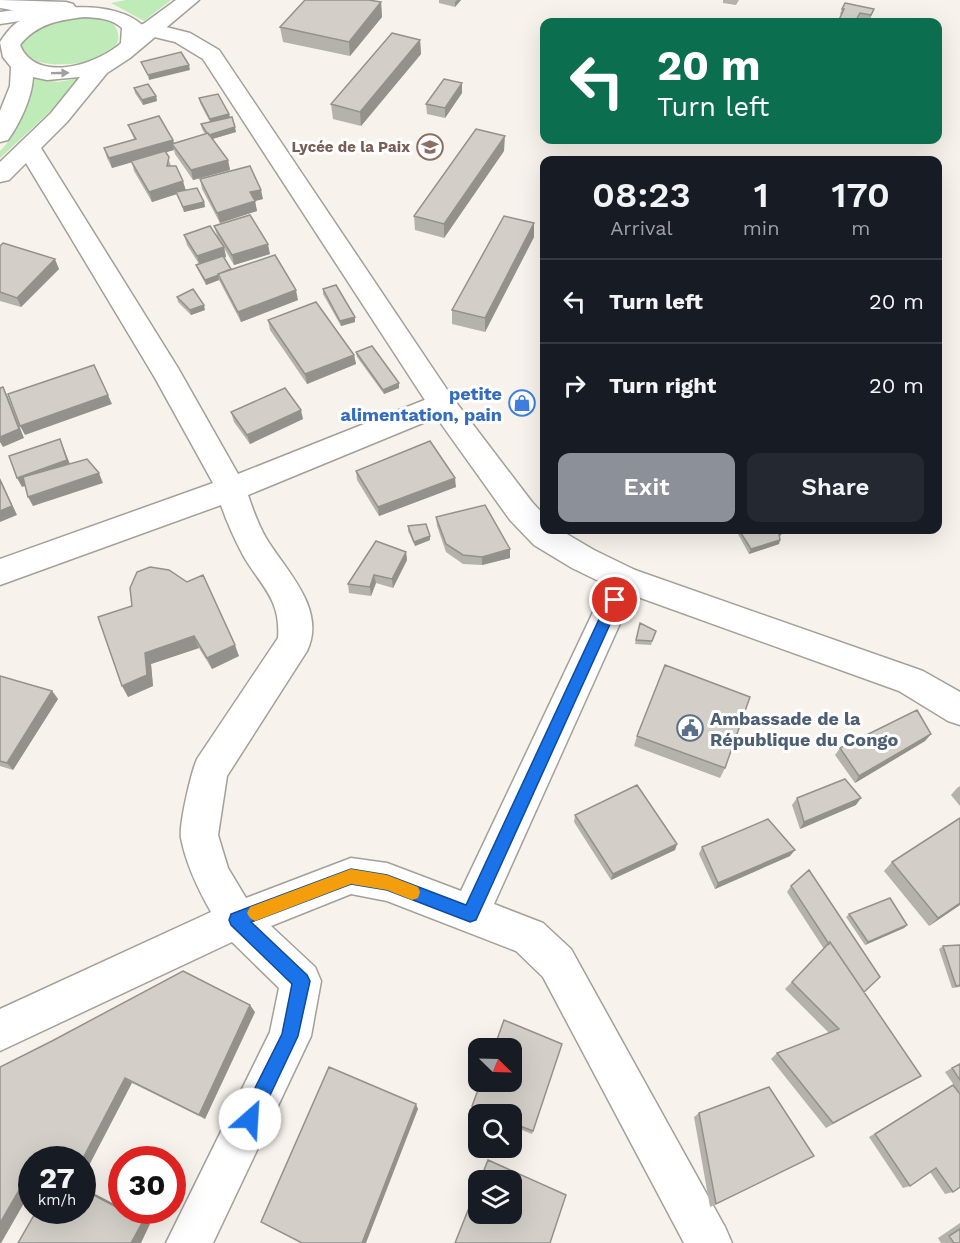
<!DOCTYPE html>
<meta charset="utf-8">
<style>
:root{--surface:#171b24;--page:#242831;--text:#f1f3f6;--muted:#9ea1a6;--line:#363941;--accent:#8c9099}
body{margin:0;font-family:"Work Sans",sans-serif;background:var(--page);color:var(--text);height:100vh;display:flex;flex-direction:column;font-size:22px;white-space:nowrap}
*{box-sizing:border-box;margin:0}
p{font-size:20px;color:var(--muted)}
.icon{flex:none;width:33px;height:33px;fill:none;stroke:currentColor;stroke-width:2;stroke-linecap:round;stroke-linejoin:round}
.map{position:relative;flex:1;overflow:hidden}
.drawer{position:absolute;left:540px;top:156px;width:402px;height:378px;display:flex;flex-direction:column;background:var(--surface);border-radius:12px;box-shadow:0 6px 24px #0002}
.drawer>*{flex:none}
.hud{position:absolute;left:540px;top:18px;width:402px;height:126px;border-radius:12px;box-shadow:0 6px 24px #0002;background:#0b6e4f;color:#fff;overflow:hidden}
.needle{width:39px;rotate:113deg}
.tools{position:absolute;left:468px;top:1038px;display:grid;gap:12px}
.tools a{display:grid;place-items:center;width:54px;height:54px;border-radius:12px;background:var(--surface);box-shadow:0 6px 24px #0002;font-size:30px}
.speed{position:absolute;left:18px;top:1146px;display:flex;gap:12px;font-size:30px;font-weight:700;text-align:center}
.speed>*{display:grid;place-content:center;width:78px;height:78px;border-radius:50%;background:var(--surface);box-shadow:0 6px 24px #0002;line-height:1}
.speed small{font-size:15px;font-weight:400}
.speed .limit{border:9px solid #d22;background:#fff;color:#111}
.pin{position:absolute;display:grid;place-items:center;width:51px;height:51px;color:#fff;margin:-26px;border:3px solid #fff;border-radius:50%;box-shadow:0 2px 6px #0007}
.me{position:absolute;width:66px;margin:-33px;rotate:26deg;stroke-linejoin:round;filter:drop-shadow(0 0 4px #0008)}
.turn{display:flex;align-items:center;gap:21px;height:126px;padding:0 18px;font-size:27px}
.turn .icon{width:78px;height:78px;stroke-width:2.5}
.turn b{display:block;font-size:42px;line-height:51px}
.eta{display:flex;justify-content:space-evenly;align-items:center;height:102px;text-align:center}
.eta b{font-size:36px;font-weight:600;line-height:42px}
.button{display:flex;gap:12px;margin-top:auto;padding:12px 18px}
.button a{flex:1;height:69px;border-radius:12px;background:var(--accent);color:#fff;font-size:24px;font-weight:600;line-height:69px;text-align:center}
.button a+a{background:var(--page);color:var(--text)}
ul{padding:0;list-style:none}
li{display:flex;align-items:center;gap:18px;height:84px;padding:0 18px;border-top:2px solid var(--line)}
li div{flex:1}
li b{display:block;font-size:22px}
li em{font-style:normal}
.map>svg:first-child{display:block}
</style>
<div class="map">
<svg width="960" height="1243" viewBox="0 0 960 1243">
<rect width="100%" height="100%" fill="#f7f2eb"/>
<path fill="#beebb8" d="M 126,0 L 171,0 L 144,21 L 111,3 Z
M 61,16 C 77,17 108,12 116,28 C 138,70 0,79 25,37 C 31,28 51,21 61,16 Z
M 30,76 L 58,82 L 87,77 L 0,158 L 0,151 C 21,131 24,104 30,76 Z"/>
<g fill="none" stroke-linecap="round" stroke-linejoin="round">
<g stroke="#a4a099" stroke-width="3">
<path id="minor" d="M 29,141 L 37,143 L 41,148 L 178,368 L 238,474 L 432,397 L 442,394 L 452,397 L 456,404 L 452,411 L 248,495 C 253,510 258,524 266,538 C 286,571 327,609 307,651 L 227,776 L 218,835 L 228,868 L 246,898 L 351,858 L 387,863 L 461,891 L 613,570 L 624,566 L 635,570 L 640,579 L 494,904 L 543,923 L 571,949 L 725,1227 L 732,1243 L 684,1243 L 543,977 L 516,951 L 387,901 L 351,894 L 271,926 L 315,967 L 321,981 L 311,1036 L 213,1243 L 166,1243 L 270,1032 L 279,988 L 232,942 L 0,1051 L 0,1009 L 211,912 C 198,889 186,864 181,838 C 179,824 191,773 197,759 L 278,638 C 281,600 262,587 244,557 C 235,540 227,523 221,505 L 0,585 L 0,559 L 213,483 L 155,378 L 17,148 L 21,143 Z"/>
</g>
<g stroke="#a4a099" stroke-width="3">
<path id="tertiary" d="M 0,0 L 66,2 L 73,4 L 76,8 L 73,12 C 50,18 23,12 0,8 Z
M 150,23 L 190,33 L 219,50 L 452,397 L 532,502 L 544,515 L 544,530 L 560,530 L 594,550 L 635,570 L 923,671 L 960,692 L 960,725 L 948,721 L 899,691 L 613,588 L 572,568 L 534,545 L 510,520 L 432,411 L 203,59 L 175,42 L 142,34 L 139,29 L 142,24 Z"/>
</g>
<g stroke="#a4a099" stroke-width="3">
<path id="secondary" d="M 52,5 L 59,7 L 62,11 L 59,15 L 0,24 L 0,12 Z"/>
</g>
<g stroke="#a4a099" stroke-width="3">
<path id="primary" d="M 176,0 L 199,0 L 130,58 L 107,73 L 67,122 L 9,180 L 0,182 L 0,162 L 51,113 L 80,77 L 47,80 L 33,77 C 32,98 20,123 8,140 L 0,142 L 0,111 L 10,86 L 11,67 L 3,57 L 0,42 C 4,36 9,29 15,24 C 46,3 116,0 142,25 ZM 84,17 C 99,18 111,18 122,28 L 121,43 C 97,65 36,84 20,45 C 36,24 59,20 84,17 Z"/>
</g>
<use href="#minor" fill="#fff" fill-rule="evenodd"/>
<use href="#tertiary" fill="#fff" fill-rule="evenodd"/>
<use href="#secondary" fill="#fff" fill-rule="evenodd"/>
<use href="#primary" fill="#fff" fill-rule="evenodd"/>
</g>
<path fill="#b5b2ac" d="M 439,0 L 461,0 L 455,7 L 439,3 Z
M 723,0 L 739,0 L 736,5 L 723,3 Z
M 381,2 L 382,17 L 350,56 L 283,42 L 280,27 Z
M 842,9 L 874,9 L 870,20 L 840,14 Z
M 420,40 L 421,54 L 361,126 L 333,119 L 331,104 Z
M 134,88 L 156,96 L 157,101 L 143,105 L 135,93 Z
M 462,93 L 445,118 L 427,114 L 426,104 Z
M 199,98 L 229,114 L 236,132 L 212,139 L 228,160 L 230,170 L 193,180 L 175,154 L 174,150 L 166,152 L 171,166 L 186,190 L 204,202 L 205,207 L 184,212 L 177,194 L 152,202 L 134,171 L 132,162 L 112,168 L 107,158 L 104,148 L 134,139 L 128,125 L 173,140 L 174,143 L 205,134 L 202,129 L 201,124 L 210,122 L 200,103 Z
M 778,140 L 790,140 L 788,143 Z
M 504,151 L 444,238 L 415,230 L 414,216 Z
M 200,179 L 263,199 L 255,201 L 257,211 L 220,223 L 202,189 Z
M 214,226 L 270,254 L 234,265 L 224,248 L 226,257 L 224,257 L 231,269 L 298,300 L 241,322 L 219,280 L 206,285 L 198,270 L 196,265 L 199,264 L 187,245 L 184,235 L 217,235 Z
M 534,237 L 485,332 L 452,324 L 452,310 Z
M 0,246 L 59,269 L 21,307 L 0,301 Z
M 323,289 L 355,317 L 355,322 L 341,326 L 323,294 Z
M 177,297 L 205,310 L 191,315 L 178,302 Z
M 268,320 L 354,355 L 356,364 L 307,384 L 270,330 Z
M 356,352 L 399,383 L 399,388 L 384,394 L 357,357 Z
M 231,412 L 303,419 L 250,444 L 234,422 Z
M 356,471 L 456,487 L 379,516 L 357,480 Z
M 436,517 L 510,549 L 510,558 L 482,565 L 463,564 L 446,552 L 437,526 Z
M 408,526 L 430,540 L 415,546 L 408,531 Z
M 739,530 L 785,530 L 784,532 L 780,536 L 779,544 L 749,554 L 738,534 Z
M 406,552 L 407,560 L 393,588 L 376,583 L 371,596 L 349,593 L 348,584 Z
M 132,606 L 239,656 L 212,669 L 199,648 L 151,664 L 153,686 L 128,697 Z
M 640,623 L 656,631 L 651,645 L 635,644 Z
M 0,676 L 52,691 L 58,699 L 13,770 L 0,766 Z
M 931,734 L 925,741 L 855,783 L 835,755 L 840,748 Z
M 637,736 L 725,768 L 720,778 L 634,746 Z
M 960,786 L 960,806 L 951,795 L 957,788 Z
M 797,798 L 856,805 L 800,829 L 792,805 Z
M 575,815 L 677,844 L 675,850 L 611,880 L 574,822 Z
M 702,847 L 790,856 L 715,889 L 699,854 Z
M 892,862 L 960,905 L 929,926 L 884,871 Z
M 791,886 L 921,1076 L 826,1128 L 771,1059 L 777,1053 L 829,1033 L 785,989 L 824,949 L 787,892 Z
M 849,914 L 907,925 L 904,928 L 865,945 L 846,917 Z
M 960,945 L 960,987 L 952,988 L 939,949 L 943,946 Z
M 255,1012 L 205,1119 L 132,1083 L 32,1160 L 32,1189 L 1,1243 L 0,1243 L 0,1067 Z
M 562,1044 L 532,1134 L 512,1126 L 512,1114 L 485,1114 L 472,1109 L 472,1106 Z
M 960,1063 L 960,1094 L 945,1072 Z
M 953,1085 L 953,1192 L 945,1194 L 930,1172 L 910,1186 L 903,1188 L 869,1137 Z
M 699,1113 L 814,1156 L 710,1207 L 694,1117 Z
M 960,1223 L 960,1243 L 941,1243 L 938,1238 Z"/>
<path fill="#94918c" d="M 457,0 L 461,0 L 455,7 L 455,2 Z
M 381,2 L 382,17 L 350,56 L 349,42 Z
M 420,40 L 421,54 L 361,126 L 360,112 Z
M 189,65 L 190,70 L 149,80 L 148,75 Z
M 462,83 L 462,93 L 445,118 L 445,108 Z
M 156,96 L 157,101 L 143,105 L 142,100 Z
M 229,114 L 230,119 L 211,124 L 210,119 Z
M 235,127 L 236,132 L 209,140 L 208,135 Z
M 505,136 L 504,151 L 444,238 L 444,224 Z
M 173,140 L 175,148 L 172,144 L 174,150 L 112,168 L 109,158 Z
M 228,160 L 230,170 L 193,180 L 191,170 Z
M 183,181 L 186,191 L 152,202 L 149,192 Z
M 261,190 L 263,199 L 255,201 L 257,211 L 220,223 L 217,213 L 250,192 Z
M 204,202 L 205,207 L 184,212 L 183,207 Z
M 534,223 L 534,237 L 485,332 L 485,318 Z
M 268,244 L 270,254 L 234,265 L 232,255 Z
M 224,247 L 226,257 L 200,266 L 197,256 Z
M 55,259 L 59,269 L 21,307 L 17,298 Z
M 218,275 L 219,280 L 206,285 L 205,280 Z
M 296,290 L 298,300 L 241,322 L 238,312 Z
M 204,305 L 205,310 L 191,315 L 190,310 Z
M 355,317 L 355,322 L 341,326 L 340,321 Z
M 354,355 L 356,364 L 307,384 L 305,374 Z
M 399,383 L 399,388 L 384,394 L 383,390 Z
M 3,387 L 8,397 L 24,438 L 3,447 L 0,442 L 0,437 Z
M 108,395 L 112,404 L 25,435 L 20,426 Z
M 301,410 L 303,419 L 250,444 L 247,435 Z
M 60,439 L 72,469 L 22,487 L 17,478 Z
M 99,473 L 103,483 L 33,506 L 28,497 Z
M 0,478 L 17,515 L 0,522 Z
M 455,478 L 456,487 L 379,516 L 378,507 Z
M 784,530 L 785,530 L 784,532 L 777,538 L 779,534 Z
M 430,536 L 430,540 L 415,546 L 414,542 Z
M 780,540 L 779,544 L 749,554 L 751,549 Z
M 510,549 L 510,558 L 482,565 L 482,557 Z
M 406,552 L 407,560 L 393,588 L 392,579 Z
M 374,575 L 376,583 L 371,596 L 370,587 Z
M 194,636 L 199,648 L 151,664 L 153,686 L 128,697 L 122,686 L 145,653 Z
M 235,645 L 239,656 L 212,669 L 207,658 Z
M 52,691 L 58,699 L 13,770 L 7,763 Z
M 931,734 L 925,741 L 855,783 L 859,776 Z
M 861,798 L 856,805 L 800,829 L 804,822 Z
M 677,844 L 675,850 L 611,880 L 613,874 Z
M 795,850 L 790,856 L 715,889 L 718,883 Z
M 960,903 L 960,905 L 929,926 L 938,918 Z
M 907,925 L 904,928 L 865,945 L 868,942 Z
M 250,1005 L 255,1012 L 205,1119 L 199,1115 Z
M 125,1078 L 132,1083 L 82,1179 L 82,1160 Z
M 416,1104 L 418,1109 L 366,1243 L 362,1243 Z
M 32,1168 L 32,1189 L 1,1243 L 0,1243 L 0,1223 Z
M 82,1187 L 122,1208 L 122,1210 L 82,1189 Z
M 123,1210 L 126,1210 L 150,1224 L 141,1243 L 131,1243 Z"/>
<path fill="#d3cfc8" stroke="#94918c" stroke-width="1.5" d="M 305,0 L 369,0 L 381,2 L 349,42 L 280,27 Z
M 845,3 L 874,9 L 871,15 L 860,13 L 855,22 L 838,22 L 844,9 L 842,9 Z
M 392,33 L 420,40 L 360,112 L 331,104 Z
M 181,52 L 189,65 L 148,75 L 141,62 Z
M 444,79 L 462,83 L 445,108 L 426,104 Z
M 148,84 L 156,96 L 142,100 L 134,88 Z
M 218,94 L 229,114 L 210,119 L 199,98 Z
M 159,116 L 173,140 L 109,158 L 104,148 L 136,139 L 128,125 Z
M 232,117 L 235,127 L 209,135 L 208,133 L 207,133 L 201,124 Z
M 476,129 L 505,136 L 444,224 L 414,216 Z
M 208,133 L 228,160 L 191,170 L 172,144 Z
M 165,151 L 169,157 L 167,166 L 176,166 L 183,181 L 149,192 L 131,161 Z
M 250,166 L 261,190 L 250,192 L 255,201 L 217,213 L 200,179 Z
M 197,188 L 204,202 L 183,207 L 176,192 Z
M 250,215 L 268,244 L 232,255 L 214,226 Z
M 504,216 L 534,223 L 485,318 L 452,310 Z
M 210,226 L 224,247 L 197,256 L 184,235 Z
M 3,243 L 55,259 L 17,298 L 0,292 L 0,246 Z
M 275,255 L 296,290 L 238,312 L 218,274 Z
M 223,256 L 231,269 L 218,274 L 219,275 L 205,280 L 196,265 Z
M 336,285 L 355,317 L 340,321 L 323,289 Z
M 193,289 L 204,305 L 190,310 L 177,297 Z
M 316,302 L 354,355 L 305,374 L 268,320 Z
M 372,346 L 399,383 L 383,390 L 356,352 Z
M 94,365 L 108,395 L 20,426 L 8,394 Z
M 3,387 L 19,429 L 0,437 L 0,388 Z
M 285,388 L 301,410 L 247,435 L 231,412 Z
M 60,439 L 67,460 L 17,478 L 9,456 Z
M 430,441 L 455,478 L 378,507 L 356,471 Z
M 87,459 L 99,473 L 28,497 L 23,477 Z
M 0,480 L 12,506 L 0,511 Z
M 485,505 L 510,549 L 482,557 L 463,555 L 446,544 L 436,517 Z
M 426,524 L 430,536 L 414,542 L 408,526 Z
M 739,530 L 784,530 L 779,534 L 780,540 L 751,549 Z
M 376,541 L 406,552 L 392,579 L 374,575 L 370,587 L 348,584 Z
M 150,567 L 169,570 L 187,582 L 203,575 L 235,645 L 207,658 L 194,636 L 145,653 L 147,675 L 122,686 L 98,617 L 132,606 L 130,588 L 137,572 Z
M 640,623 L 656,631 L 652,641 L 636,640 Z
M 665,665 L 750,697 L 725,768 L 637,736 Z
M 0,676 L 52,691 L 7,763 L 0,761 Z
M 917,710 L 931,734 L 859,776 L 840,748 Z
M 845,779 L 861,798 L 804,822 L 797,798 Z
M 637,785 L 677,844 L 613,874 L 575,815 Z
M 960,818 L 960,903 L 938,918 L 892,862 Z
M 768,819 L 795,850 L 718,883 L 702,847 Z
M 809,870 L 880,977 L 864,992 L 830,942 L 829,944 L 791,886 Z
M 890,898 L 907,925 L 868,942 L 849,914 Z
M 830,942 L 921,1076 L 833,1123 L 777,1053 L 839,1029 L 792,982 Z
M 960,945 L 960,985 L 956,986 L 943,946 Z
M 183,971 L 250,1005 L 199,1115 L 125,1078 L 82,1160 L 32,1160 L 32,1168 L 0,1223 L 0,1067 L 52,1041 Z
M 504,1020 L 562,1044 L 533,1131 L 512,1123 L 512,1114 L 492,1114 L 472,1106 L 481,1082 L 512,1082 L 512,1048 L 494,1048 Z
M 960,1064 L 960,1080 L 952,1068 Z
M 329,1067 L 416,1104 L 362,1243 L 302,1243 L 261,1222 Z
M 953,1085 L 960,1094 L 960,1187 L 953,1192 L 936,1168 L 910,1186 L 875,1134 Z
M 769,1087 L 814,1156 L 716,1204 L 699,1113 Z
M 488,1160 L 566,1195 L 550,1243 L 455,1243 L 478,1185 L 478,1214 L 512,1214 L 512,1180 L 480,1180 Z
M 82,1189 L 143,1221 L 131,1243 L 18,1243 L 37,1210 L 82,1210 Z
M 960,1229 L 960,1243 L 954,1243 L 949,1236 Z"/>
<defs><path id="oneway-solid" d="M-6-.8H1V-3.2L6.5 0L1 3.2V.8H-6Z" transform="scale(1.5)"/></defs>
<use fill="#a09f9e" href="#oneway-solid" transform="translate(60 73) rotate(-1)"/>
<path fill="#1a73e8" stroke="#114b97" stroke-width="1.5" d="M 615,595 L 621,600 L 476,920 L 470,922 L 387,890 L 351,884 L 251,922 L 307,975 L 310,981 L 298,1036 L 256,1125 L 250,1127 L 243,1125 L 241,1119 L 243,1112 L 282,1034 L 292,984 L 231,925 L 229,920 L 231,914 L 351,869 L 387,875 L 466,905 L 608,600 Z"/>
<path fill="#f59e0b" d="M 351,869 L 387,875 L 418,887 L 420,892 L 418,898 L 412,900 L 387,890 L 351,884 L 255,921 L 250,918 L 247,913 L 250,907 Z"/>
<defs>
<g id="school-ring" transform="scale(1.35)"><circle r="9.5" fill="#fff" stroke="#8d6e63" stroke-width="1.5"/><path d="M0-5L7-2L0 1L-7-2ZM-4 1L0 2.5L4 1V4Q0 6-4 4Z" fill="#8d6e63"/></g>
<g id="shop-ring" transform="scale(1.35)"><circle r="9.5" fill="#fff" stroke="#3f7fe0" stroke-width="1.5"/><path d="M-5-2.5h2.3a2.7 3.5 0 0 1 5.4 0H5L5.5 6h-11ZM-1.5-2.5h3a1.5 2.3 0 0 0-3 0Z" fill="#3f7fe0"/></g>
<g id="civic-ring" transform="scale(1.35)"><circle r="9.5" fill="#fff" stroke="#5c6f8a" stroke-width="1.5"/><path d="M-.6-6.5H3V-4.5H.6V-3L4-1V1h2V6H-6V1h2V-1L-.6-3ZM-1.2 2.5V6h2.4V2.5Z" fill="#5c6f8a"/></g>
</defs>
<g fill-rule="evenodd">
<use href="#school-ring" x="430" y="147"/>
<use href="#shop-ring" x="522" y="403"/>
<use href="#civic-ring" x="690" y="728"/>
</g>
<g text-anchor="middle" dominant-baseline="central" stroke-width="6" stroke-linejoin="round" paint-order="stroke">
<g font-size="15" font-weight="bold" fill="#785e54" stroke="#fff" text-anchor="end">
<text x="410" y="147">Lycée de la Paix</text>
</g>
<g font-size="18" font-weight="bold" fill="#366cbe" stroke="#fff" text-anchor="end">
<text x="502" y="393">petite<tspan x="502" dy="21">alimentation, pain</tspan></text>
</g>
<g font-size="18" font-weight="bold" fill="#4e5e75" stroke="#fff" text-anchor="start">
<text x="710" y="718">Ambassade de la<tspan x="710" dy="21">République du Congo</tspan></text>
</g>
</g>
</svg>
<div class="tools">
<a><svg class="needle" viewBox="-14 -14 28 28"><path d="M0-13l5 13h-10z" fill="#e53935"/><path d="M0 13l5-13h-10z" fill="#9ea1a6"/></svg></a>
<a><svg class="icon" aria-label="search" viewBox="0 0 24 24"><circle cx="10" cy="10" r="6"/><path d="M15 15l6 6"/></svg></a>
<a><svg class="icon" aria-label="layers" viewBox="0 0 24 24"><path d="M12 4l9 5-9 5-9-5zM3 14l9 5 9-5"/></svg></a>
</div>
<div class="speed"><div>27<small>km/h</small></div><div class="limit">30</div></div>
<div class="pin" style="left:615px;top:600px;background:#d93025"><svg class="icon" aria-label="arrive" viewBox="0 0 24 24"><path d="M6 21V4h12l-3 4 3 4H6"/></svg></div>
<svg class="me" style="left:250px;top:1119px" viewBox="-20 -20 40 40"><circle r="19" fill="#fff"/><path d="M0-13L10 11 0 6-10 11z" fill="#1a73e8"/></svg>
<div class="hud">
<div class="turn"><svg class="icon" aria-label="left" viewBox="0 0 24 24"><path d="M17 20v-9H6M10 6l-5 5 5 5"/></svg><div><b>20 m</b>Turn left</div></div>
</div>
<section class="drawer">
<div class="eta">
<div><b>08:23</b><p>Arrival</p></div>
<div><b>1</b><p>min</p></div>
<div><b>170</b><p>m</p></div>
</div>
<ul>
<li><svg class="icon" aria-label="left" viewBox="0 0 24 24"><path d="M17 20v-9H6M10 6l-5 5 5 5"/></svg><div><b>Turn left</b></div><em>20 m</em></li>
<li><svg class="icon" aria-label="right" viewBox="0 0 24 24"><path d="M7 20v-9h11M14 6l5 5-5 5"/></svg><div><b>Turn right</b></div><em>20 m</em></li>
</ul>
<div class="button"><a>Exit</a><a>Share</a></div>
</section>
</div>
